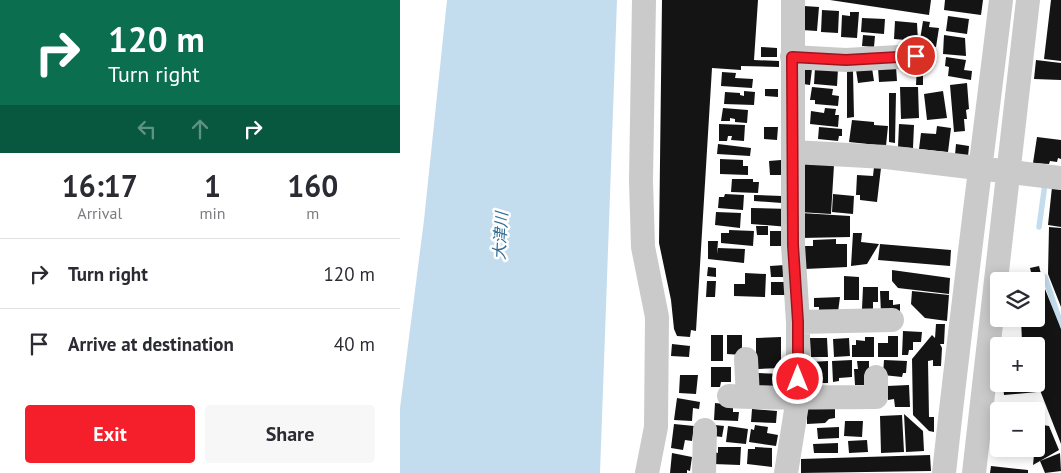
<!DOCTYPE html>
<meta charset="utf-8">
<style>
:root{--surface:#fff;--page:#f7f7f7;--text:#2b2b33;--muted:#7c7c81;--line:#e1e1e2;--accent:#f41f2b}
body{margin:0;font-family:"PT Sans","Noto Sans JP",sans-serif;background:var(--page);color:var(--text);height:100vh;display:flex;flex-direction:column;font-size:19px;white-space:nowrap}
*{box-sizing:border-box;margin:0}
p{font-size:16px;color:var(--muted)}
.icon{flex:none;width:28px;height:28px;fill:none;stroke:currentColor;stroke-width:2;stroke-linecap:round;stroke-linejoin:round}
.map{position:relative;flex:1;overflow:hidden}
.panel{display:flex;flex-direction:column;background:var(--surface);width:400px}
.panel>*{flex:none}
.top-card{background:#0b6e4f;color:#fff;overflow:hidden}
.tools{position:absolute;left:590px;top:272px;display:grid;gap:10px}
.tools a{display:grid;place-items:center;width:55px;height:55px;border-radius:5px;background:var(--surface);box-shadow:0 2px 12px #0003;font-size:25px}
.pin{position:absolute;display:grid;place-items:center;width:42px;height:42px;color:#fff;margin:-21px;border:2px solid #fff;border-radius:50%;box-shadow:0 1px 5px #0007}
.me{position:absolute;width:55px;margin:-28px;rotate:0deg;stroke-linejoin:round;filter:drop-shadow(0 0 4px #0008)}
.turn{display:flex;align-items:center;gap:18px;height:105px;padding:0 25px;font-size:22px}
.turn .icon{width:65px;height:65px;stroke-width:2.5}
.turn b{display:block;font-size:35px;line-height:42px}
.lanes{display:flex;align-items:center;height:48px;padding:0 25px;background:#0003;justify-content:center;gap:25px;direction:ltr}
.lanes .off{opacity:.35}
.eta{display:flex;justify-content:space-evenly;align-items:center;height:85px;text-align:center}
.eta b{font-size:30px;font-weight:600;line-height:35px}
.primary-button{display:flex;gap:10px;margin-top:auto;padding:10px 25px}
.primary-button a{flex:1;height:58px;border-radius:5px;background:var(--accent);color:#fff;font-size:20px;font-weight:600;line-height:58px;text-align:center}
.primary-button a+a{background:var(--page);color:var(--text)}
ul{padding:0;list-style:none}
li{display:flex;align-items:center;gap:15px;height:70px;padding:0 25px;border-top:1px solid var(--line)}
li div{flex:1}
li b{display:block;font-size:19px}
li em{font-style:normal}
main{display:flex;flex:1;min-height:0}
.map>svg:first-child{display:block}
</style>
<main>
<section class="panel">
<div class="top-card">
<div class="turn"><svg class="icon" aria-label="right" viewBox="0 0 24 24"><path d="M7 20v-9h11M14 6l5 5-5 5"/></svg><div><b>120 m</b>Turn right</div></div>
<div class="lanes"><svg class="icon off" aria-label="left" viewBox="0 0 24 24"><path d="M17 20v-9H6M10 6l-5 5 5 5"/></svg><svg class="icon off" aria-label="ahead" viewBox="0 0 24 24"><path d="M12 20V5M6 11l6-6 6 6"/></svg><svg class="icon" aria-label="right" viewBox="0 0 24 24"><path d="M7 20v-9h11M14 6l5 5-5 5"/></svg></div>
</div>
<div class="eta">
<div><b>16:17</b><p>Arrival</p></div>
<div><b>1</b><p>min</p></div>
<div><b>160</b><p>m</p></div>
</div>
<ul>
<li><svg class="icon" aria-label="right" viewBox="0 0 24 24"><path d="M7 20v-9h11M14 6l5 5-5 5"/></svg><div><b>Turn right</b></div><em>120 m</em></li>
<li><svg class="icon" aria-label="arrive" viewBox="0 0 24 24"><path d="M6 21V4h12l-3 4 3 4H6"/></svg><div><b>Arrive at destination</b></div><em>40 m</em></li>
</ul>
<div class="primary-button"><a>Exit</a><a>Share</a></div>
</section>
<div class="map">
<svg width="661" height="473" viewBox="0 0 661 473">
<rect width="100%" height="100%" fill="#fff"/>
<path fill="#c3ddee" d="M 47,0 L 217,0 L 200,473 L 0,473 L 0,408 L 24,220 Z"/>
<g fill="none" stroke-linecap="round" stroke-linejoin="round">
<path stroke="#c3ddee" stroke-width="5.5" d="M 639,227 L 645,184
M 645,277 L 661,324"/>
</g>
<path fill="#141414" d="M 262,0 L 358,0 L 354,60 L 379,61 L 379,67 L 341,66 L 341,70 L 312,68 L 296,331 L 291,330 L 290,337 L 277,336 L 274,329 L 271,300 L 259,243 Z
M 430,0 L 531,0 L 529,15 Z
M 545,0 L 583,0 L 581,15 L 544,10 Z
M 651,0 L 661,0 L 661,61 L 644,59 Z
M 404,6 L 419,7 L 417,31 L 402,30 Z
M 422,10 L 439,11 L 438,33 L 421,32 Z
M 450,12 L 459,12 L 457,38 L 441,37 L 442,15 L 450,16 Z
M 548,16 L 569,19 L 567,34 L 546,31 Z
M 462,18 L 485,19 L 484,34 L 461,32 Z
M 495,21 L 517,23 L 518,41 L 494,39 Z
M 523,21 L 530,22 L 529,27 L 539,28 L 536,47 L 524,45 L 525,41 L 520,40 Z
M 463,35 L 475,36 L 474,47 L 462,46 Z
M 544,35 L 565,38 L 566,56 L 543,54 Z
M 361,47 L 377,48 L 377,57 L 361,57 Z
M 525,50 L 534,50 L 535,60 L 525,61 Z
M 546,57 L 566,60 L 564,70 L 572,71 L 571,80 L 548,76 L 549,67 L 545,66 Z
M 636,60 L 661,63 L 661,80 L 634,79 Z
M 517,65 L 523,65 L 523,85 L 516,85 Z
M 496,66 L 497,81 L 479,82 L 478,68 Z
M 404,68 L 412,69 L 410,85 L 403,84 Z
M 415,68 L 438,69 L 437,86 L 414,84 Z
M 472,68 L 474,81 L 458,83 L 456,70 Z
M 447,71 L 453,71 L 454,117 L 447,118 Z
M 322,72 L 336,73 L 335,78 L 353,79 L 352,88 L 321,86 Z
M 567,83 L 569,109 L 566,110 L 567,119 L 564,119 L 565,131 L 554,132 L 550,85 Z
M 412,87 L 433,89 L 432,95 L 439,96 L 438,106 L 415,104 L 415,100 L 410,100 Z
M 500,87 L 518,87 L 519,118 L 501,119 Z
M 365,89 L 378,89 L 378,97 L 365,96 Z
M 344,91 L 355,92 L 354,105 L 324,104 L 325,92 L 340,93 L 340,95 L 344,96 Z
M 543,91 L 547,118 L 527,120 L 524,94 Z
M 489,93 L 496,93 L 495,143 L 489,142 Z
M 323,108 L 348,110 L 347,123 L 335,122 L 335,119 L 330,118 L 330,121 L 321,121 Z
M 425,108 L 436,109 L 435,115 L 439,115 L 438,127 L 410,124 L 411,111 L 424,113 Z
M 452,120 L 474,122 L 474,125 L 488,126 L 486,146 L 449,142 Z
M 319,124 L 345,125 L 344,141 L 331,140 L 332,136 L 328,136 L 327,141 L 319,141 Z
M 499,124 L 514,125 L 513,148 L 498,147 Z
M 537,126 L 551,128 L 548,152 L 519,149 L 521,133 L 536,134 Z
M 364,127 L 378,127 L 377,140 L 364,139 Z
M 419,127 L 442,129 L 442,136 L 439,136 L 438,141 L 418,139 Z
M 637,137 L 661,140 L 661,159 L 658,158 L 657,162 L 650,161 L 649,164 L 633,163 Z
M 318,144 L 351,148 L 350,156 L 317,154 Z
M 556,144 L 569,146 L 568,157 L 555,155 Z
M 320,159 L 343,160 L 343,166 L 348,166 L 348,175 L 320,174 Z
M 381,160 L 381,175 L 370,175 L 369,161 Z
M 403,163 L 434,165 L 431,214 L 399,212 Z
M 474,167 L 481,168 L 477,202 L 460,200 L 460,195 L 456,195 L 457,175 L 473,176 Z
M 332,179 L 353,179 L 353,182 L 359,182 L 358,193 L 331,192 Z
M 652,187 L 661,189 L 661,227 L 648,225 Z
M 325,194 L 344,195 L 343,210 L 318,208 L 319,197 L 324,197 Z
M 433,194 L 454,196 L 453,214 L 432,212 Z
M 354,195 L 382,196 L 382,203 L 354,201 Z
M 351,208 L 390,209 L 389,227 L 351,224 Z
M 316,212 L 341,213 L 340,228 L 315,225 Z
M 401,213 L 450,216 L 450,237 L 401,238 Z
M 356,226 L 368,226 L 368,235 L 357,235 Z
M 649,227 L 661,228 L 661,307 L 648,274 Z
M 329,230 L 354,231 L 353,246 L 321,243 L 321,233 L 329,233 Z
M 370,231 L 383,231 L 382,246 L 370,246 Z
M 453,233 L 462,233 L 461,242 L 479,244 L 467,264 L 451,266 Z
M 436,239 L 436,244 L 447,244 L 447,267 L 405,269 L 404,246 L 413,246 L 413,240 Z
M 308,241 L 318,241 L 317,254 L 318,248 L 345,249 L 344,263 L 308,259 Z
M 480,244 L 551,250 L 550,266 L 478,260 Z
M 385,265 L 385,277 L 371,277 L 370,266 Z
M 639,266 L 642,278 L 633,280 L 630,268 Z
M 308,267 L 316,268 L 316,277 L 307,276 Z
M 492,270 L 550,278 L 549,294 L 498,288 L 492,281 Z
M 345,273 L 366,274 L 365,297 L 334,296 L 334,284 L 345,284 Z
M 444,276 L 459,277 L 459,300 L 444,300 Z
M 641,279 L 661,329 L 661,444 L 636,380 L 636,346 L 613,346 L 622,342 L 621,319 L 636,319 L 636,281 Z
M 307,281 L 316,281 L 315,297 L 306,297 Z
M 371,282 L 390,282 L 391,295 L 371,295 Z
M 463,287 L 478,287 L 478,302 L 473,302 L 473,309 L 462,309 Z
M 480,291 L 489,291 L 489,300 L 493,300 L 493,305 L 500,304 L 500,312 L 481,313 Z
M 512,291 L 549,295 L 547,321 L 525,318 L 511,304 Z
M 440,297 L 438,312 L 419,313 L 419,307 L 414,307 L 414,298 Z
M 536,324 L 545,324 L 544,344 L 540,344 L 542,348 L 541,366 L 533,366 L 533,360 L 528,361 L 529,417 L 534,417 L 534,432 L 529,431 L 513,415 L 512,359 L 532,335 L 535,338 Z
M 503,331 L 522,332 L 521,342 L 513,342 L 513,350 L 509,350 L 508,355 L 502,355 Z
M 311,335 L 323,335 L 323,361 L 311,361 Z
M 327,335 L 342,335 L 342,355 L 327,354 Z
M 488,336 L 498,336 L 498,357 L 478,357 L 478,343 L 488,343 Z
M 381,337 L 381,368 L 358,369 L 358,359 L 356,359 L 356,338 Z
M 465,337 L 474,337 L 474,357 L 452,357 L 452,345 L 456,345 L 456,340 L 465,341 Z
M 410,338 L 427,338 L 428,357 L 411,357 Z
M 449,338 L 450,356 L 434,357 L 433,339 Z
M 272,344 L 290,346 L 289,357 L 271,356 Z
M 452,360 L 452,377 L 439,378 L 439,381 L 433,382 L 432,361 Z
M 484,360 L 507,361 L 506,373 L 503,373 L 502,377 L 483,375 Z
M 428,361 L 428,383 L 419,383 L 418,374 L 409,374 L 409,362 Z
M 457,361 L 469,361 L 469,374 L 465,385 L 455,385 L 454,369 L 458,369 Z
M 311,367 L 331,367 L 331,382 L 321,382 L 320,387 L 311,387 Z
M 358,373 L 384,374 L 383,390 L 357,386 Z
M 280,375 L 298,375 L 296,394 L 279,393 Z
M 603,384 L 635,384 L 637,392 L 604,395 Z
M 509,385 L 510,407 L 495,407 L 494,399 L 488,400 L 487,386 Z
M 277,398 L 300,402 L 299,409 L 293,408 L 292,421 L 274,420 Z
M 315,403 L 333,405 L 333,412 L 339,412 L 338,421 L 314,420 Z
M 435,407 L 435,418 L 429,419 L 425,423 L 407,424 L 407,408 Z
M 352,409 L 377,411 L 376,423 L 351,422 Z
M 504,414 L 523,431 L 524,451 L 506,452 Z
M 502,415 L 504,452 L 481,453 L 480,416 Z
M 445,421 L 463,421 L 462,437 L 444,436 Z
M 274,424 L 294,426 L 292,441 L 285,440 L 283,450 L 271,448 Z
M 637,424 L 649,426 L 659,450 L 633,465 Z
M 315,425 L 324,426 L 322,437 L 314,436 Z
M 355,425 L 368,427 L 367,433 L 378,435 L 376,446 L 349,442 L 351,429 L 354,430 Z
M 328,426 L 348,429 L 346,444 L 326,442 Z
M 439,427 L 439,438 L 418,439 L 417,428 Z
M 598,431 L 599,431 L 599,446 L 596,445 Z
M 467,440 L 468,452 L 449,453 L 448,441 Z
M 438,443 L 438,453 L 414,453 L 413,444 Z
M 318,447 L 341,447 L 340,465 L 313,464 L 314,452 L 318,453 Z
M 355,447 L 372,448 L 372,467 L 347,464 L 348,449 L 355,449 Z
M 272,453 L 292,457 L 290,471 L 287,470 L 287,473 L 270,473 Z
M 660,453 L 661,471 L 645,473 L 640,461 Z
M 530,455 L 531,471 L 401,473 L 401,459 Z
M 591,466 L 628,470 L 628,473 L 590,473 Z"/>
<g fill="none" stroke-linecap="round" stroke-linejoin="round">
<path stroke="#cacaca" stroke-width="24" d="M 244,0 L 241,180 L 243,247 L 257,317 L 256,427 L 247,473
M 392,57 L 446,60 L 516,56
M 393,152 L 486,157 L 661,178
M 398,322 L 492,320
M 346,359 L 348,397
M 329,396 C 378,399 427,397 476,397 L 476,377
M 304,473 L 305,430
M 386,473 L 398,398 L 398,322 L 393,245 L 393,0
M 544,473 C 561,315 582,158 601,0
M 574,473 L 628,0"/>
</g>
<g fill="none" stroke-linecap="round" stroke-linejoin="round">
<g stroke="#9f141c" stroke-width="12">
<path id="route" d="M 398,379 L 398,322 L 393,245 L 392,57 L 446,60 L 516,56"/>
</g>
<use href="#route" stroke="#f41f2b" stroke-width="9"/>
</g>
<g text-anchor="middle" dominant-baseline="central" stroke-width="5" stroke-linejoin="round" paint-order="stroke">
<g font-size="16" font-style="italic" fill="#356e96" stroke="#fff">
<text transform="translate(100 236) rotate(-87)">大津川</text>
</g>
</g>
</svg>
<div class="tools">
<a><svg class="icon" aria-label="layers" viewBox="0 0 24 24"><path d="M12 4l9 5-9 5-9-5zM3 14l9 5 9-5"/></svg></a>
<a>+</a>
<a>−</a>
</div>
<div class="pin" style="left:516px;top:56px;background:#d93025"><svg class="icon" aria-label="arrive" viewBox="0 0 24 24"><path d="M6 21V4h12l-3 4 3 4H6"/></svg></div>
<svg class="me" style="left:398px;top:379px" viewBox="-20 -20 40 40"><circle r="17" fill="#f41f2b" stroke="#fff" stroke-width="3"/><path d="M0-11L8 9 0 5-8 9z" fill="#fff"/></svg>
</div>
</main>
